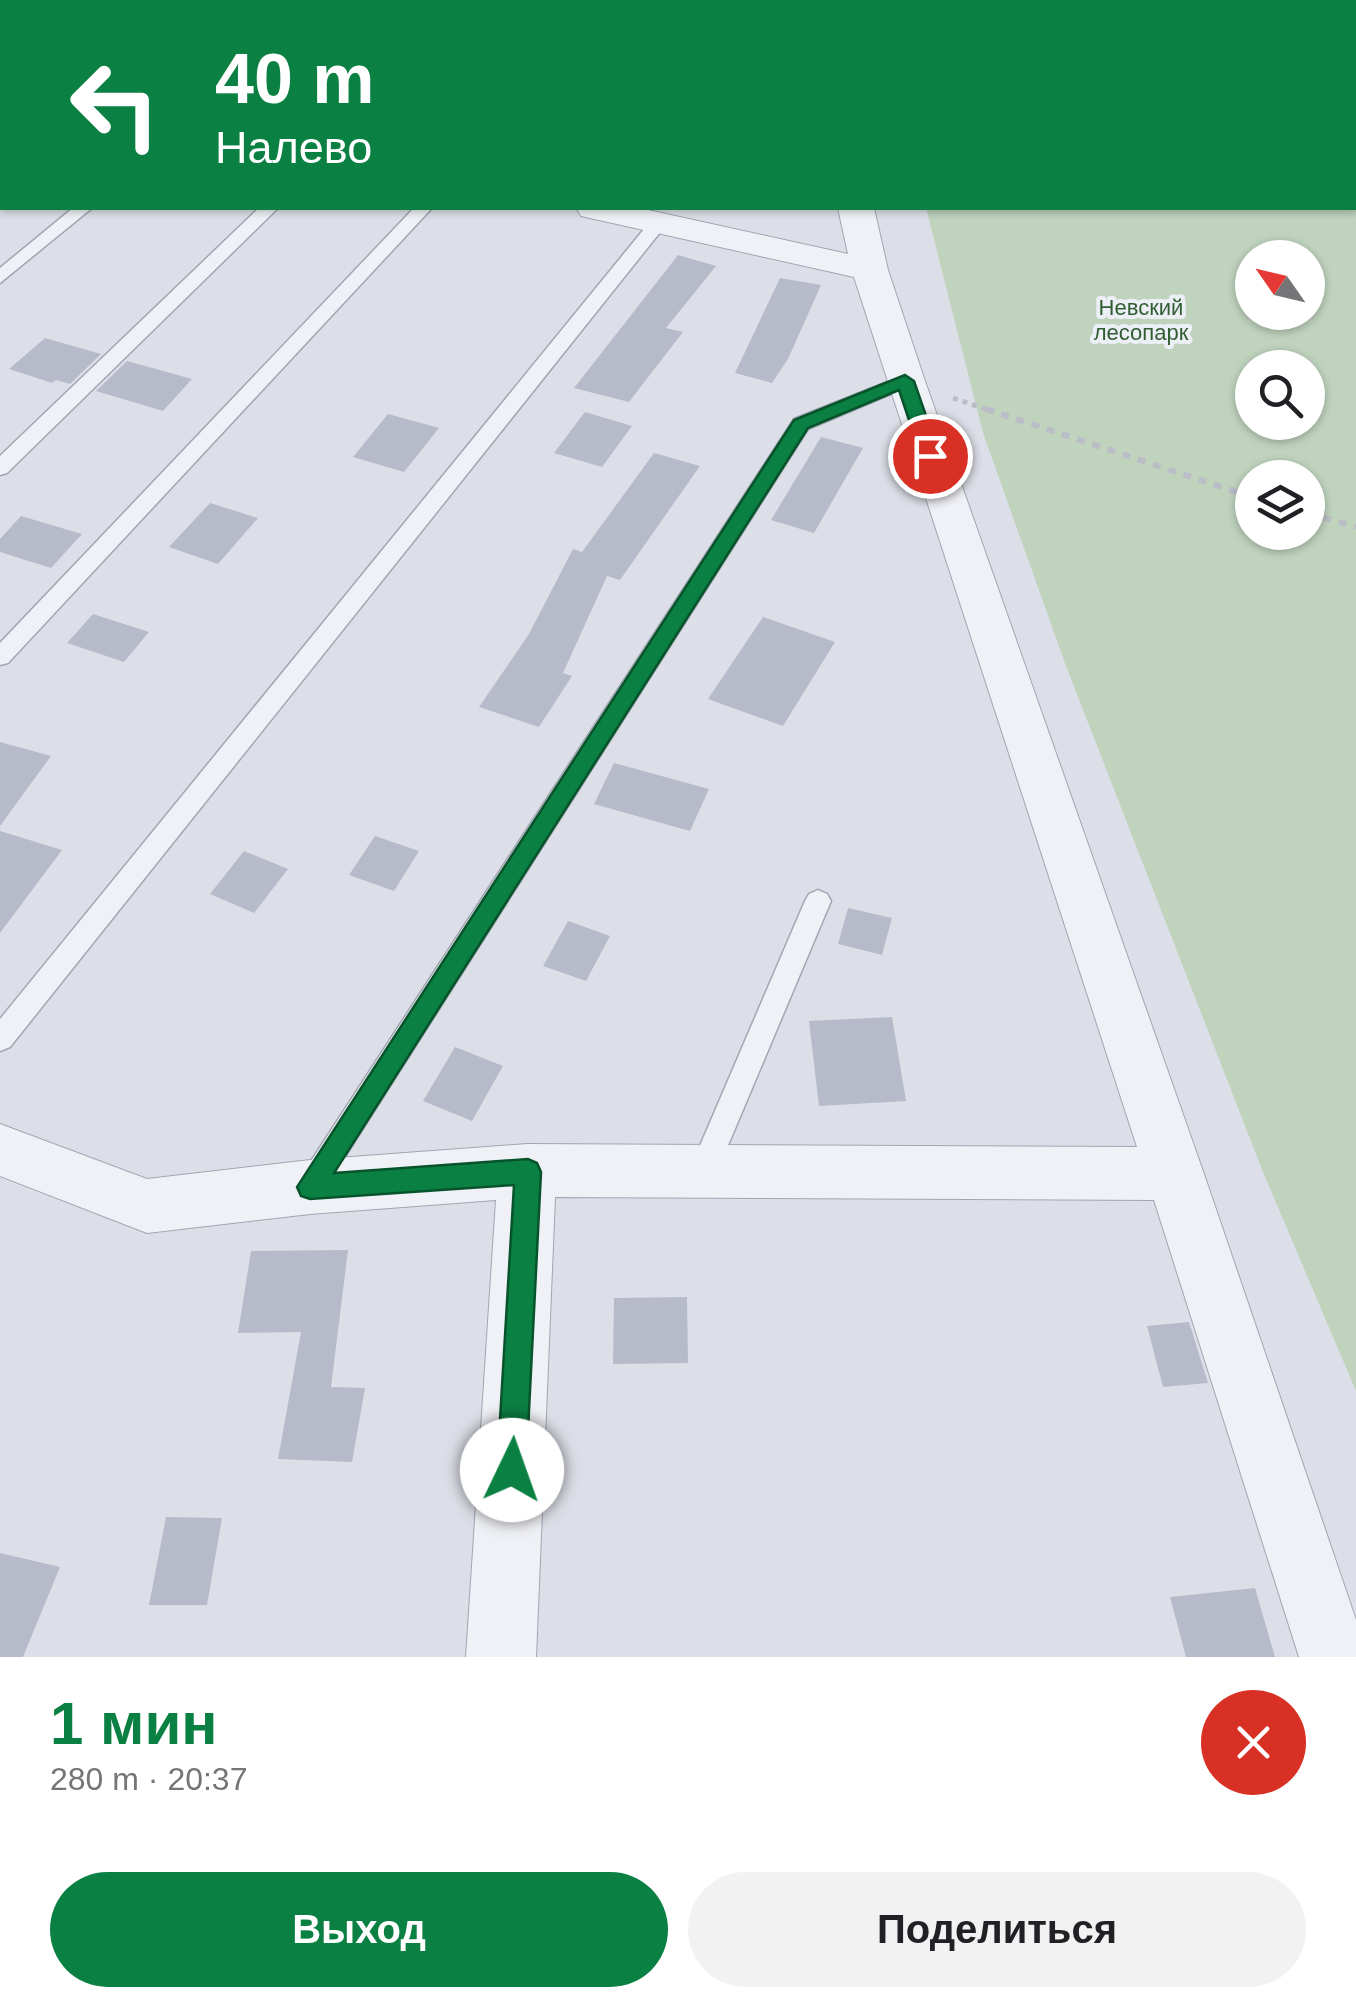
<!DOCTYPE html>
<html lang="ru">
<meta charset="utf-8">
<style>
:root{--surface:#fff;--page:#f2f2f2;--text:#202124;--muted:#757577;--accent:#0b8043}
body{margin:0;font-family:Helvetica,sans-serif;background:var(--page);color:var(--text);height:100vh;display:flex;flex-direction:column;font-size:38px;white-space:nowrap}
*{box-sizing:border-box;margin:0}
p{font-size:32px;color:var(--muted)}
.icon{flex:none;width:55px;height:55px;fill:none;stroke:currentColor;stroke-width:2;stroke-linecap:round;stroke-linejoin:round}
.map{position:relative;height:1657px;overflow:hidden}
.details{display:flex;flex-direction:column;background:var(--surface);flex:1}
.details>*{flex:none}
.top-card{position:absolute;left:0px;top:0px;width:1358px;height:210px;box-shadow:0 2px 8px #0004;background:#0b8043;color:#fff;overflow:hidden}
.needle{width:65px;rotate:304deg}
.controls{position:absolute;left:1235px;top:240px;display:grid;gap:20px}
.controls a{display:grid;place-items:center;width:90px;height:90px;border-radius:50%;background:var(--surface);box-shadow:0 2px 8px #0004;font-size:50px}
.pin{position:absolute;display:grid;place-items:center;width:85px;height:85px;color:#fff;margin:-42px;border:5px solid #fff;border-radius:50%;box-shadow:0 2px 10px #0007}
.me{position:absolute;width:110px;margin:-55px;rotate:3deg;stroke-linejoin:round;filter:drop-shadow(0 0 8px #0008)}
.turn{display:flex;align-items:center;gap:35px;height:210px;padding:0 50px;font-size:45px}
.turn .icon{width:130px;height:130px;stroke-width:2.5}
.turn b{display:block;font-size:70px;line-height:85px}
.round{display:grid;place-items:center;flex:none;width:105px;height:105px;border-radius:52px;background:var(--page)}
.headline{display:flex;align-items:center;justify-content:space-between;height:170px;padding:0 50px}
h1{font-size:60px;font-weight:700;line-height:75px;color:var(--accent)}
.primary-button{display:flex;gap:20px;margin-top:auto;padding:20px 50px}
.primary-button a{flex:1;height:115px;border-radius:60px;background:var(--accent);color:#fff;font-size:40px;font-weight:700;line-height:115px;text-align:center}
.primary-button a+a{background:var(--page);color:var(--text)}
.map>svg:first-child{display:block}
</style>
<div class="map">
<svg width="1356" height="1657" viewBox="0 0 1356 1657">
<rect width="100%" height="100%" fill="#dddfe8"/>
<path fill="#bfd3bd" fill-rule="evenodd" d="M 874,0 L 1356,0 L 1356,1391 L 1263,1172 L 1066,666 L 983,433 L 926,208 L 1355,208 L 1355,2 ZM 1252,258 L 1308,258 L 1308,312 L 1252,312 ZM 1252,368 L 1308,368 L 1308,422 L 1252,422 ZM 1252,478 L 1308,478 L 1308,532 L 1252,532 Z"/>
<path fill="#b7bac9" d="M 678,255 L 716,266 L 666,328 L 683,332 L 629,402 L 574,388 Z
M 780,278 L 821,285 L 788,359 L 772,383 L 735,373 Z
M 45,338 L 101,354 L 70,384 L 56,380 L 52,383 L 9,369 Z
M 127,361 L 192,379 L 163,411 L 96,391 Z
M 585,412 L 632,426 L 602,467 L 554,453 Z
M 388,414 L 439,428 L 404,472 L 353,457 Z
M 821,437 L 863,448 L 814,533 L 771,520 Z
M 654,453 L 700,466 L 620,580 L 607,576 L 563,673 L 572,676 L 539,727 L 479,707 L 529,634 L 573,549 L 582,552 Z
M 210,503 L 258,518 L 218,564 L 169,547 Z
M 21,516 L 82,534 L 51,568 L 0,552 L 0,539 Z
M 93,614 L 149,632 L 124,662 L 67,643 Z
M 763,617 L 835,642 L 783,726 L 708,699 Z
M 0,742 L 51,756 L 0,826 Z
M 614,763 L 709,789 L 690,831 L 594,804 Z
M 0,831 L 62,850 L 0,933 Z
M 375,836 L 419,851 L 394,891 L 349,875 Z
M 244,851 L 288,869 L 254,913 L 210,894 Z
M 848,908 L 892,918 L 882,955 L 838,944 Z
M 568,921 L 610,936 L 586,981 L 543,966 Z
M 892,1017 L 906,1101 L 819,1106 L 809,1021 Z
M 455,1047 L 503,1066 L 472,1121 L 423,1101 Z
M 348,1250 L 331,1387 L 365,1388 L 352,1462 L 278,1459 L 301,1332 L 238,1333 L 251,1251 Z
M 687,1297 L 688,1363 L 613,1364 L 614,1298 Z
M 1189,1322 L 1208,1383 L 1163,1387 L 1147,1326 Z
M 166,1517 L 222,1518 L 207,1605 L 149,1605 Z
M 0,1553 L 60,1567 L 23,1657 L 0,1657 Z
M 1255,1588 L 1275,1657 L 1186,1657 L 1170,1597 Z"/>
<g fill="none" stroke-linecap="round" stroke-linejoin="round">
<g stroke="#a2a5b2" stroke-width="3">
<path id="service" d="M 555,0 L 582,0 L 584,2 L 557,2 Z
M 2,108 L 2,119 L 0,120 L 0,109 Z
M 73,208 L 92,208 L 0,283 L 0,268 Z
M 259,208 L 278,208 L 7,473 L 0,475 L 0,456 Z
M 414,208 L 432,208 L 8,663 L 0,665 L 0,643 Z
M 659,217 L 668,222 L 665,226 L 10,1047 L 0,1051 L 0,1019 L 653,218 Z
M 905,375 L 915,381 L 912,385 L 808,429 L 320,1196 L 310,1200 L 300,1196 L 295,1187 L 300,1178 L 794,419 Z
M 818,890 L 827,894 L 831,901 L 718,1169 L 714,1178 L 704,1182 L 694,1178 L 690,1169 L 805,901 L 809,894 Z"/>
</g>
<g stroke="#a2a5b2" stroke-width="2">
<path id="minor" d="M 802,0 L 832,0 L 832,2 L 802,2 Z
M 0,64 L 2,64 L 2,84 L 0,84 Z
M 576,208 L 639,208 L 848,254 L 838,208 L 874,208 L 888,270 L 925,381 L 1204,1174 L 1356,1620 L 1356,1657 L 1299,1657 L 1154,1200 L 555,1197 L 536,1657 L 466,1657 L 496,1200 L 310,1214 L 147,1233 L 0,1176 L 0,1124 L 147,1179 L 310,1160 L 527,1144 L 1137,1147 L 854,277 L 581,216 Z"/>
</g>
<path stroke="#bbbdc7" stroke-width="5" stroke-dasharray="5 5" stroke-linecap="butt" d="M 953,398 L 994,412"/>
<path stroke="#bbbdc7" stroke-width="6" stroke-dasharray="8 8" stroke-linecap="butt" d="M 986,409 L 1252,497
M 1308,513 L 1356,527"/>
<use href="#service" fill="#f0f1f6" fill-rule="evenodd"/>
<use href="#minor" fill="#f0f1f6" fill-rule="evenodd"/>
</g>
<path fill="#0b8043" stroke="#07532c" stroke-width="2.5" d="M 905,375 L 914,381 L 940,456 L 937,461 L 924,461 L 921,456 L 899,390 L 808,428 L 334,1173 L 528,1159 L 537,1163 L 541,1172 L 526,1470 L 522,1481 L 512,1485 L 501,1481 L 497,1470 L 514,1185 L 310,1199 L 301,1196 L 297,1187 L 794,420 Z"/>
<g text-anchor="middle" dominant-baseline="central" stroke-width="8" stroke-linejoin="round" paint-order="stroke">
<g font-size="22" fill="#315d31" stroke="#eceff6">
<text x="1141" y="307">Невский<tspan x="1141" dy="25">лесопарк</tspan></text>
</g>
</g>
</svg>
<div class="controls">
<a><svg class="needle" viewBox="-14 -14 28 28"><path d="M0-13l5 13h-10z" fill="#e53935"/><path d="M0 13l5-13h-10z" fill="#757577"/></svg></a>
<a><svg class="icon" aria-label="search" viewBox="0 0 24 24"><circle cx="10" cy="10" r="6"/><path d="M15 15l6 6"/></svg></a>
<a><svg class="icon" aria-label="layers" viewBox="0 0 24 24"><path d="M12 4l9 5-9 5-9-5zM3 14l9 5 9-5"/></svg></a>
</div>
<div class="pin" style="left:930px;top:456px;background:#d93025"><svg class="icon" aria-label="arrive" viewBox="0 0 24 24"><path d="M6 21V4h12l-3 4 3 4H6"/></svg></div>
<svg class="me" style="left:512px;top:1470px" viewBox="-20 -20 40 40"><circle r="19" fill="#fff"/><path d="M0-13L10 11 0 6-10 11z" fill="#0b8043"/></svg>
<div class="top-card">
<div class="turn"><svg class="icon" aria-label="left" viewBox="0 0 24 24"><path d="M17 20v-9H6M10 6l-5 5 5 5"/></svg><div><b>40 m</b>Налево</div></div>
</div>
</div>
<section class="details">
<div class="headline"><div><h1>1 мин</h1><p>280 m · 20:37</p></div><a class="round" style="background:#d93025;color:#fff"><svg class="icon" aria-label="close" viewBox="0 0 24 24"><path d="M6 6l12 12M18 6L6 18"/></svg></a></div>
<div class="primary-button"><a>Выход</a><a>Поделиться</a></div>
</section>
